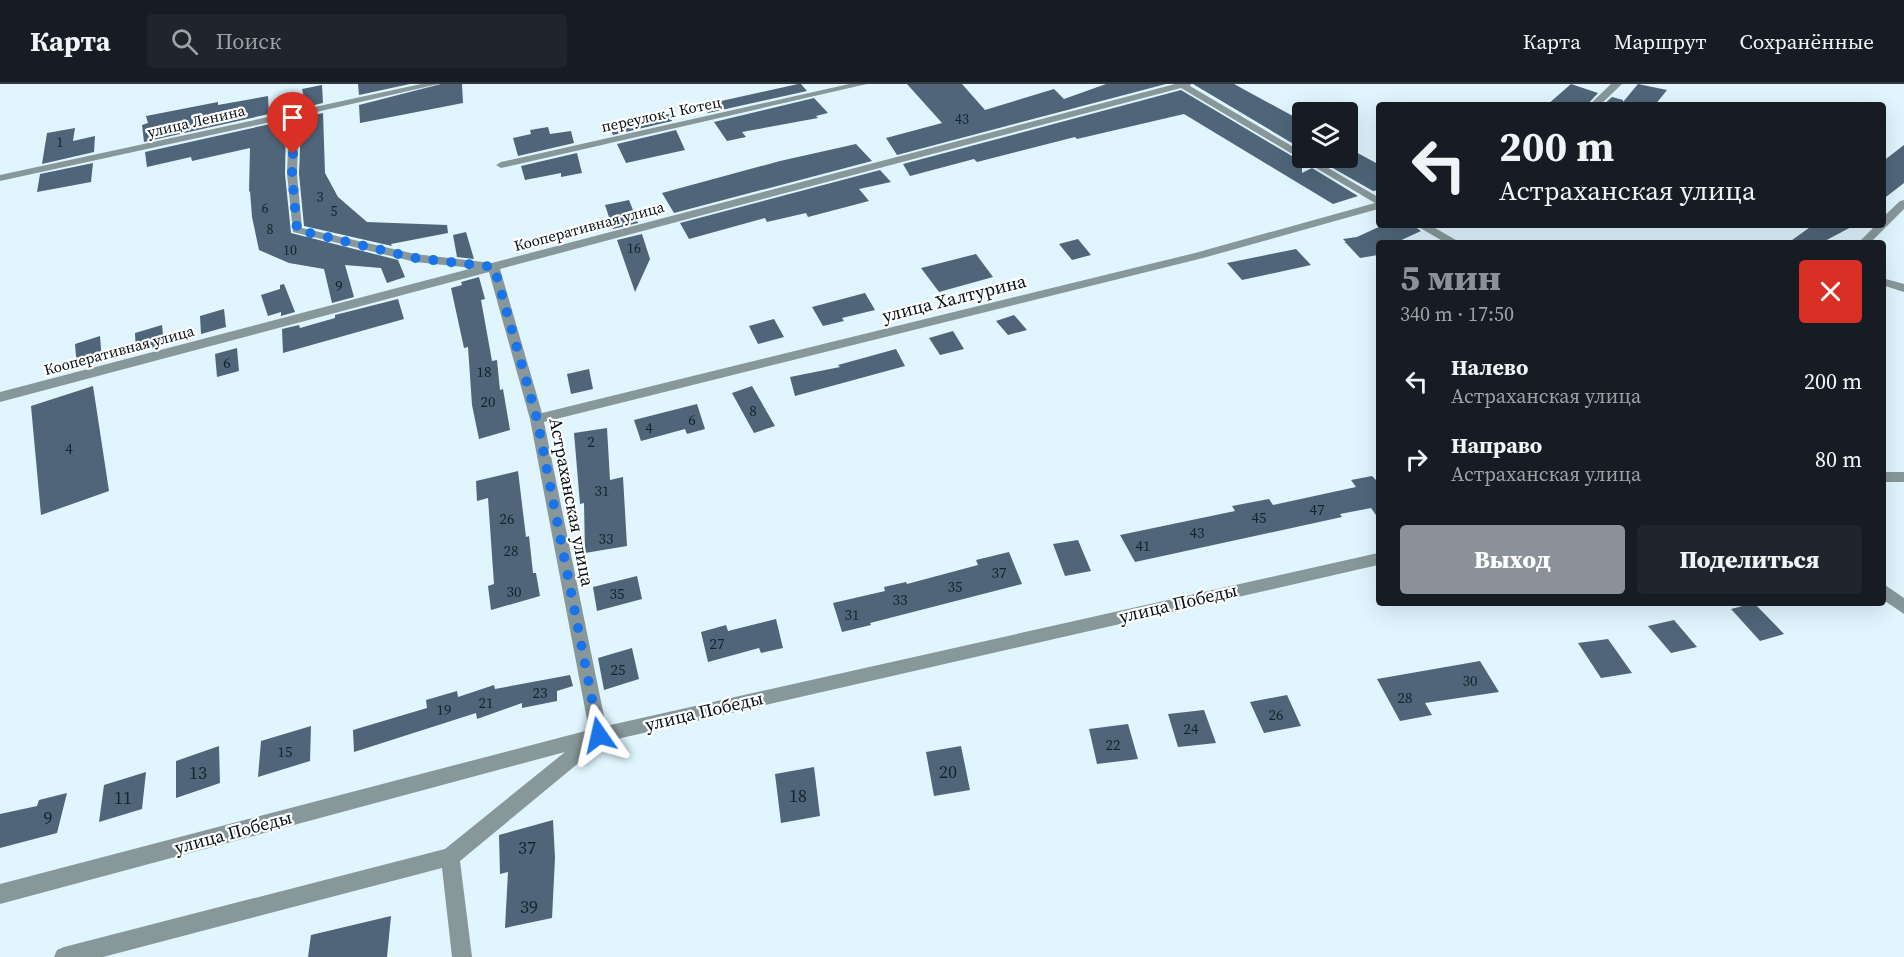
<!DOCTYPE html>
<html lang="ru">
<meta charset="utf-8">
<style>
:root{--surface:#171b24;--page:#20242c;--text:#f1f3f6;--muted:#9ea1a6;--line:#363941;--accent:#8c9099}
body{margin:0;font-family:"Source Serif 4",serif;background:var(--page);color:var(--text);height:100vh;display:flex;flex-direction:column;font-size:22px;white-space:nowrap}
*{box-sizing:border-box;margin:0}
p{font-size:20px;color:var(--muted)}
.icon{flex:none;width:33px;height:33px;fill:none;stroke:currentColor;stroke-width:2;stroke-linecap:round;stroke-linejoin:round}
.map{position:relative;flex:1;overflow:hidden}
.panel{position:absolute;left:1376px;top:156px;width:510px;height:366px;display:flex;flex-direction:column;background:var(--surface);border-radius:6px;box-shadow:0 6px 24px #0002}
.panel>*{flex:none}
.banner{position:absolute;left:1376px;top:18px;width:510px;height:126px;border-radius:6px;box-shadow:0 6px 24px #0002;background:#171b24;color:var(--text);overflow:hidden}
.controls{position:absolute;left:1292px;top:18px;display:grid;gap:12px}
.controls a{display:grid;place-items:center;width:66px;height:66px;border-radius:6px;background:var(--surface);box-shadow:0 6px 24px #0002;font-size:30px}
.pin{position:absolute;display:grid;place-items:center;width:51px;height:51px;color:#fff;margin:-62px -26px;border-radius:50% 50% 50% 0;rotate:-45deg;box-shadow:0 0 6px #0007}
.pin .icon{rotate:45deg}
.me{position:absolute;width:66px;margin:-33px;rotate:349deg;stroke-linejoin:round;filter:drop-shadow(0 0 4px #0008)}
.turn{display:flex;align-items:center;gap:21px;height:126px;padding:0 24px;font-size:27px}
.turn .icon{width:78px;height:78px;stroke-width:2.5}
.turn b{display:block;font-size:42px;line-height:51px}
.round{display:grid;place-items:center;flex:none;width:63px;height:63px;border-radius:6px;background:var(--page)}
.head{display:flex;align-items:center;justify-content:space-between;height:102px;padding:0 24px}
h1{font-size:36px;font-weight:800;line-height:45px;color:var(--accent)}
.primary-button{display:flex;gap:12px;margin-top:auto;padding:12px 24px}
.primary-button a{flex:1;height:69px;border-radius:6px;background:var(--accent);color:#fff;font-size:24px;font-weight:800;line-height:69px;text-align:center}
.primary-button a+a{background:var(--page);color:var(--text)}
ul{padding:0;list-style:none}
li{display:flex;align-items:center;gap:18px;height:78px;padding:0 24px}
li div{flex:1}
li b{display:block;font-size:22px}
li em{font-style:normal}
header{display:flex;align-items:center;gap:36px;box-sizing:border-box;height:84px;padding:0 30px;background:var(--surface);border-bottom:2px solid var(--line)}
header strong{font-size:28px}
nav{display:flex;gap:33px;margin-inline-start:auto;font-size:21px}
.search{width:420px;height:54px;background:var(--page);display:flex;align-items:center;gap:15px;box-sizing:border-box;padding:0 21px;border-radius:6px;color:var(--muted);font-size:22px}
.map>svg:first-child{display:block}
</style>
<header>
<strong>Карта</strong>
<div class="search"><svg class="icon" aria-label="search" viewBox="0 0 24 24"><circle cx="10" cy="10" r="6"/><path d="M15 15l6 6"/></svg>Поиск</div>
<nav><a>Карта</a><a>Маршрут</a><a>Сохранённые</a></nav>
</header>
<div class="map">
<svg width="1904" height="873" viewBox="0 0 1904 873">
<rect width="100%" height="100%" fill="#e0f5fe"/>
<path fill="#4f667a" d="M 358,0 L 410,0 L 359,11 Z
M 441,0 L 462,0 L 463,19 L 360,39 L 359,21 Z
M 798,0 L 801,0 L 807,7 L 708,29 L 703,21 Z
M 907,0 L 962,0 L 985,26 L 1054,5 L 1064,15 L 1106,0 L 1166,0 L 897,71 L 886,54 L 942,39 Z
M 1193,0 L 1234,0 L 1302,37 L 1302,65 Z
M 1571,0 L 1598,9 L 1587,21 L 1547,21 Z
M 1638,0 L 1667,6 L 1655,21 L 1603,21 L 1612,13 L 1623,16 L 1623,18 Z
M 322,1 L 323,19 L 306,23 L 302,5 Z
M 1181,6 L 1302,78 L 1302,89 L 1312,84 L 1358,112 L 1333,120 L 1184,30 L 1077,55 L 1075,53 L 977,78 L 974,75 L 910,92 L 903,80 Z
M 268,12 L 269,30 L 144,58 L 142,41 L 148,39 L 146,32 L 218,18 L 218,21 Z
M 814,14 L 828,29 L 816,32 L 818,34 L 742,48 L 746,53 L 727,57 L 714,38 Z
M 323,29 L 325,89 L 338,113 L 367,138 L 447,141 L 448,149 L 391,160 L 392,162 L 304,142 L 299,90 L 301,40 L 310,38 L 309,32 Z
M 669,30 L 672,37 L 613,51 L 610,44 Z
M 270,40 L 271,45 L 286,43 L 285,90 L 291,149 L 398,176 L 405,193 L 387,199 L 381,184 L 345,181 L 354,213 L 332,219 L 324,185 L 289,179 L 259,166 L 252,133 L 250,107 L 249,108 L 250,64 L 192,77 L 191,73 L 147,83 L 145,68 Z
M 548,43 L 550,50 L 571,47 L 574,59 L 518,72 L 513,54 L 531,50 L 530,46 Z
M 75,44 L 73,57 L 95,52 L 94,68 L 42,80 L 47,49 Z
M 676,46 L 685,66 L 626,79 L 617,60 Z
M 856,60 L 872,77 L 674,129 L 662,109 L 780,77 Z
M 1904,61 L 1904,99 L 1882,116 L 1882,78 Z
M 1352,66 L 1378,80 L 1378,106 L 1373,107 L 1324,79 L 1335,74 L 1347,74 L 1347,68 Z
M 577,69 L 582,89 L 561,93 L 561,89 L 525,96 L 521,82 Z
M 93,79 L 91,98 L 37,108 L 40,90 Z
M 880,86 L 891,98 L 859,105 L 869,117 L 808,133 L 806,129 L 767,138 L 765,134 L 689,155 L 680,139 Z
M 629,116 L 638,139 L 613,145 L 605,121 Z
M 1383,141 L 1413,141 L 1421,147 L 1395,159 L 1378,159 L 1378,171 L 1360,174 L 1346,159 L 1344,159 L 1346,158 L 1343,155 L 1357,153 Z
M 1813,141 L 1855,141 L 1821,159 L 1788,159 Z
M 466,148 L 474,175 L 457,173 L 453,151 Z
M 642,150 L 650,175 L 635,208 L 617,156 Z
M 1078,155 L 1091,171 L 1072,176 L 1059,160 Z
M 1296,165 L 1311,181 L 1242,196 L 1227,179 Z
M 976,170 L 993,193 L 939,208 L 921,184 Z
M 479,193 L 485,215 L 481,216 L 492,277 L 497,276 L 500,306 L 503,305 L 510,346 L 479,355 L 472,321 L 468,263 L 464,264 L 451,204 L 462,201 L 461,198 Z
M 284,200 L 295,228 L 281,232 L 281,228 L 268,232 L 261,211 L 280,205 L 280,201 Z
M 865,209 L 875,226 L 842,234 L 844,237 L 823,242 L 812,223 Z
M 398,215 L 404,235 L 283,269 L 282,245 L 299,241 L 300,244 L 335,234 L 335,231 Z
M 224,225 L 226,243 L 201,250 L 200,232 Z
M 1014,231 L 1027,246 L 1008,251 L 996,237 Z
M 774,235 L 784,253 L 758,260 L 749,242 Z
M 162,241 L 164,261 L 136,268 L 135,249 Z
M 953,247 L 964,265 L 940,271 L 929,254 Z
M 100,252 L 102,277 L 77,284 L 75,260 Z
M 237,264 L 239,287 L 217,293 L 215,270 Z
M 896,265 L 905,282 L 795,312 L 790,293 L 840,283 L 838,281 Z
M 589,285 L 593,305 L 571,310 L 567,290 Z
M 93,302 L 109,407 L 41,431 L 31,322 Z
M 752,302 L 775,342 L 754,349 L 732,309 Z
M 697,320 L 705,345 L 687,350 L 685,345 L 641,357 L 634,336 Z
M 607,344 L 610,396 L 623,393 L 627,462 L 585,469 L 584,419 L 580,420 L 574,349 Z
M 518,387 L 526,453 L 529,452 L 533,489 L 536,489 L 540,512 L 491,526 L 488,502 L 494,500 L 488,414 L 477,417 L 476,397 Z
M 1372,392 L 1378,398 L 1378,434 L 1371,424 L 1340,430 L 1342,433 L 1135,478 L 1120,451 L 1235,427 L 1232,422 L 1269,415 L 1273,421 L 1356,403 L 1351,396 Z
M 1078,456 L 1091,487 L 1065,492 L 1053,460 Z
M 1009,468 L 1022,500 L 870,539 L 871,541 L 842,548 L 833,519 L 885,507 L 884,503 L 906,498 L 907,500 L 978,481 L 976,476 Z
M 637,492 L 642,515 L 597,527 L 593,503 Z
M 1754,519 L 1784,550 L 1760,557 L 1731,525 Z
M 776,535 L 783,564 L 761,569 L 759,564 L 708,578 L 701,548 L 726,541 L 728,547 Z
M 1674,536 L 1697,563 L 1671,569 L 1648,542 Z
M 1608,555 L 1632,589 L 1601,594 L 1578,559 Z
M 632,564 L 639,595 L 604,606 L 598,574 Z
M 1480,577 L 1499,608 L 1425,619 L 1432,631 L 1400,637 L 1377,595 Z
M 570,591 L 573,602 L 557,607 L 557,617 L 522,624 L 522,619 L 477,635 L 476,629 L 354,668 L 353,646 L 427,624 L 426,616 L 457,607 L 458,613 L 494,601 L 495,605 Z
M 1287,611 L 1301,642 L 1264,649 L 1250,618 Z
M 1204,626 L 1216,659 L 1178,663 L 1168,630 Z
M 1128,640 L 1138,675 L 1097,680 L 1089,645 Z
M 311,642 L 310,677 L 258,693 L 261,657 Z
M 219,662 L 220,699 L 176,714 L 176,677 Z
M 961,662 L 970,706 L 934,712 L 926,668 Z
M 814,683 L 820,732 L 781,739 L 775,690 Z
M 146,688 L 142,725 L 99,738 L 104,701 Z
M 67,709 L 57,749 L 0,764 L 0,730 L 37,722 L 39,716 Z
M 553,736 L 555,774 L 552,834 L 505,844 L 508,788 L 500,790 L 499,751 Z
M 391,832 L 387,873 L 308,873 L 311,851 Z"/>
<g fill="none" stroke-linecap="round" stroke-linejoin="round">
<path fill="#88989a" fill-rule="evenodd" d="M 421,0 L 439,0 L 299,32 L 297,90 L 302,144 L 415,170 L 492,179 L 1175,0 L 1191,0 L 1190,2 L 1302,68 L 1302,74 L 1311,74 L 1378,113 L 1378,125 L 1203,174 L 544,338 L 606,642 L 1378,469 L 1378,481 L 604,658 L 460,777 L 472,873 L 452,873 L 442,784 L 103,873 L 54,873 L 57,866 L 64,863 L 445,765 L 565,668 L 0,820 L 0,800 L 589,646 L 530,335 L 489,188 L 0,318 L 0,308 L 473,184 L 415,178 L 293,148 L 287,90 L 289,34 L 0,97 L 0,91 ZM 1181,4 L 1375,119 L 1195,169 L 542,329 L 500,185 Z
M 849,0 L 867,0 L 501,84 L 496,81 L 501,78 Z
M 1611,0 L 1622,0 L 1600,21 L 1589,21 Z
M 1904,116 L 1904,125 L 1870,159 L 1858,159 L 1876,141 L 1882,141 L 1882,134 L 1900,117 Z
M 1415,141 L 1430,141 L 1461,159 L 1446,159 Z
M 1882,194 L 1904,200 L 1904,208 L 1882,201 Z
M 1882,388 L 1904,388 L 1904,398 L 1882,398 Z
M 1882,499 L 1904,514 L 1904,530 L 1882,515 Z"/>
</g>
<g fill="none" stroke-linecap="round" stroke-linejoin="round">
<path stroke="#1a73e8" stroke-width="10" stroke-dasharray="0 18" d="M 293,70 L 292,90 L 297,146 L 415,174 L 494,183 L 537,335 L 599,651"/>
</g>
<g text-anchor="middle" dominant-baseline="central" stroke-width="4.5" stroke-linejoin="round" paint-order="stroke">
<g font-size="14" fill="#16232c">
<text x="962" y="35">43</text>
<text x="60" y="58">1</text>
<text x="320" y="113">3</text>
<text x="265" y="124">6</text>
<text x="334" y="127">5</text>
<text x="270" y="145">8</text>
<text x="634" y="164">16</text>
<text x="290" y="166">10</text>
</g>
<g font-size="15" fill="#030d12" stroke="#fff">
<text transform="translate(661 30) rotate(-12)">переулок 1 Котец</text>
<text transform="translate(196 37) rotate(-13)">улица Ленина</text>
<text transform="translate(589 142) rotate(-15)">Кооперативная улица</text>
<text transform="translate(119 266) rotate(-15)">Кооперативная улица</text>
</g>
<g font-size="15" fill="#16232c">
<text x="339" y="201">9</text>
<text x="227" y="278">6</text>
<text x="484" y="287">18</text>
<text x="488" y="317">20</text>
<text x="753" y="326">8</text>
<text x="692" y="335">6</text>
<text x="649" y="343">4</text>
<text x="591" y="357">2</text>
<text x="69" y="364">4</text>
<text x="602" y="406">31</text>
<text x="1317" y="425">47</text>
<text x="1259" y="433">45</text>
<text x="507" y="434">26</text>
<text x="1197" y="448">43</text>
<text x="606" y="454">33</text>
<text x="1143" y="461">41</text>
<text x="511" y="466">28</text>
<text x="999" y="488">37</text>
<text x="955" y="502">35</text>
<text x="514" y="507">30</text>
<text x="617" y="509">35</text>
<text x="900" y="515">33</text>
<text x="852" y="530">31</text>
<text x="717" y="559">27</text>
<text x="618" y="585">25</text>
<text x="1470" y="596">30</text>
<text x="540" y="608">23</text>
<text x="1405" y="613">28</text>
<text x="486" y="618">21</text>
<text x="444" y="625">19</text>
<text x="1276" y="630">26</text>
<text x="1191" y="644">24</text>
<text x="1113" y="660">22</text>
<text x="285" y="667">15</text>
</g>
<g font-size="18" fill="#030d12" stroke="#fff">
<text transform="translate(954 214) rotate(-14)">улица Халтурина</text>
<text transform="translate(572 418) rotate(79)">Астраханская улица</text>
<text transform="translate(1178 519) rotate(-13)">улица Победы</text>
<text transform="translate(704 627) rotate(-13)">улица Победы</text>
<text transform="translate(233 748) rotate(-15)">улица Победы</text>
</g>
<g font-size="18" fill="#16232c">
<text x="948" y="687">20</text>
<text x="198" y="688">13</text>
<text x="798" y="711">18</text>
<text x="123" y="713">11</text>
<text x="48" y="733">9</text>
<text x="527" y="763">37</text>
<text x="529" y="822">39</text>
</g>
</g>
</svg>
<div class="controls">
<a><svg class="icon" aria-label="layers" viewBox="0 0 24 24"><path d="M12 4l9 5-9 5-9-5zM3 14l9 5 9-5"/></svg></a>
</div>
<div class="pin" style="left:293px;top:70px;background:#d93025"><svg class="icon" aria-label="arrive" viewBox="0 0 24 24"><path d="M6 21V4h12l-3 4 3 4H6"/></svg></div>
<svg class="me" style="left:599px;top:651px" viewBox="-20 -20 40 40"><path d="M0-17L14 15 0 8-14 15z" fill="#1a73e8" stroke="#fff" stroke-width="4"/></svg>
<div class="banner">
<div class="turn"><svg class="icon" aria-label="left" viewBox="0 0 24 24"><path d="M17 20v-9H6M10 6l-5 5 5 5"/></svg><div><b>200 m</b>Астраханская улица</div></div>
</div>
<section class="panel">
<div class="head"><div><h1>5 мин</h1><p>340 m · 17:50</p></div><a class="round" style="background:#d93025;color:#fff"><svg class="icon" aria-label="close" viewBox="0 0 24 24"><path d="M6 6l12 12M18 6L6 18"/></svg></a></div>
<ul>
<li><svg class="icon" aria-label="left" viewBox="0 0 24 24"><path d="M17 20v-9H6M10 6l-5 5 5 5"/></svg><div><b>Налево</b><p>Астраханская улица</p></div><em>200 m</em></li>
<li><svg class="icon" aria-label="right" viewBox="0 0 24 24"><path d="M7 20v-9h11M14 6l5 5-5 5"/></svg><div><b>Направо</b><p>Астраханская улица</p></div><em>80 m</em></li>
</ul>
<div class="primary-button"><a>Выход</a><a>Поделиться</a></div>
</section>
</div>
